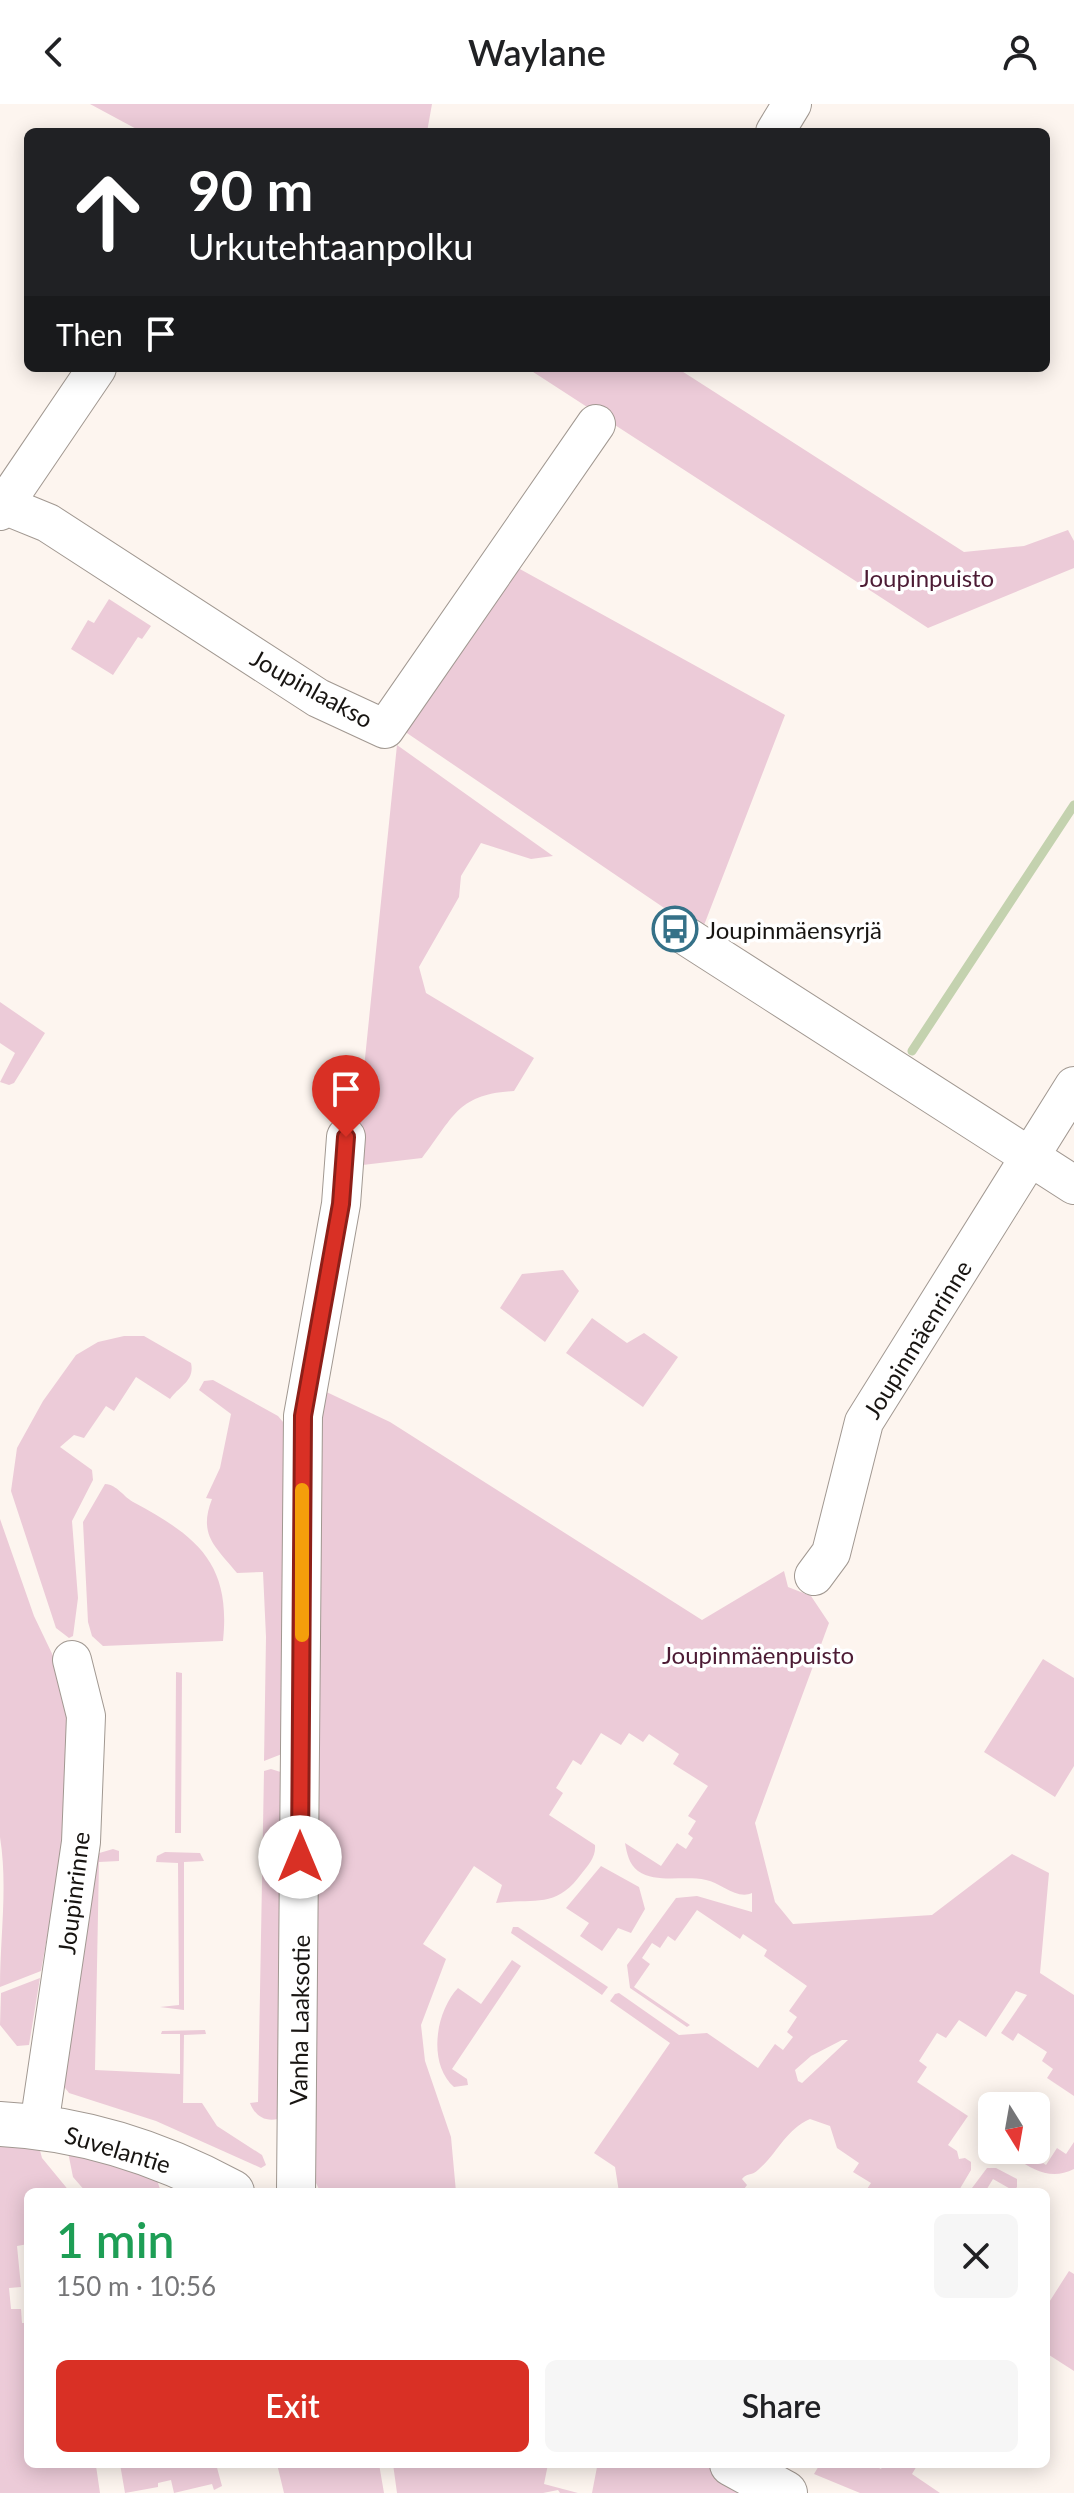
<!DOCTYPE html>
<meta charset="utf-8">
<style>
:root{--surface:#fff;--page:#f6f6f6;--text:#202124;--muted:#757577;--accent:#d93025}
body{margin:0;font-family:Lato,sans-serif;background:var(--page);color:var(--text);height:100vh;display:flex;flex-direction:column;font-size:30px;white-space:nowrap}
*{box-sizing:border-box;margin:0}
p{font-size:26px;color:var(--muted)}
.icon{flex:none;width:44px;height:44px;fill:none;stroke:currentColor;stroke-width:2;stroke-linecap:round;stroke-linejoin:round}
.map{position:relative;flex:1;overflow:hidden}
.panel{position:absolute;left:24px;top:2084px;width:1026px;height:280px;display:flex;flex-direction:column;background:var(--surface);border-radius:12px;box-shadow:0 4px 20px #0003}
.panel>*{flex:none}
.guide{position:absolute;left:24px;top:24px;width:1026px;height:244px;border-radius:12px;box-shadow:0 4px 20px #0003;background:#202124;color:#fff;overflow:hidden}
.needle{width:52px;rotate:169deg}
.buttons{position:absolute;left:978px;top:1988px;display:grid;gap:16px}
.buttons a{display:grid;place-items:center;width:72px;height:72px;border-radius:12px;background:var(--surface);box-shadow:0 4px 20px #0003;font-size:40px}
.pin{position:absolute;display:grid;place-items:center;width:68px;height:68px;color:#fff;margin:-82px -34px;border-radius:50% 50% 50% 0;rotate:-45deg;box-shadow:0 0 8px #0007}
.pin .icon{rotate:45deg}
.me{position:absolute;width:88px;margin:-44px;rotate:0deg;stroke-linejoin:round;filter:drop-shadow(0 0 6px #0008)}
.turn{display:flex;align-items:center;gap:28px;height:168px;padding:0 32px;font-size:36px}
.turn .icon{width:104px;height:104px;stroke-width:2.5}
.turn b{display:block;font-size:56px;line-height:68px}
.then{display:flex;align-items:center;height:76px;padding:0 32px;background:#0003;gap:16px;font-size:30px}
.round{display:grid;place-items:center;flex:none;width:84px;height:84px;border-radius:12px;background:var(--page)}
.overview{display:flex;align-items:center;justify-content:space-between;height:136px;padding:0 32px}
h1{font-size:48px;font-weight:600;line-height:60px;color:#1e9e55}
.primary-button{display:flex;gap:16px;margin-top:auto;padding:16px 32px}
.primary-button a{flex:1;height:92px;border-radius:12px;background:var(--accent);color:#fff;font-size:32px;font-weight:600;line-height:92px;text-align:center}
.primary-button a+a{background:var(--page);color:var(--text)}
header{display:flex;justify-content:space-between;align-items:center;height:104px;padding:0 32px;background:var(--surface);font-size:36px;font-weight:600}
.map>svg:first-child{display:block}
</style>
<header><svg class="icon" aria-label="back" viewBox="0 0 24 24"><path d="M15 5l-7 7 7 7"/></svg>Waylane<svg class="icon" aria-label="person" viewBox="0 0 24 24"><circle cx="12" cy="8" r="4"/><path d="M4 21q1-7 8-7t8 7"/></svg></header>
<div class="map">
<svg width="1074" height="2389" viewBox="0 0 1074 2389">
<rect width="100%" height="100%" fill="#fdf5ef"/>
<path fill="#eccbd8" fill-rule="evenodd" d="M 90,0 L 432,0 L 427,28 L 142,28 Z
M 527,264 L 677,264 L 964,448 L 1024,442 L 1068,426 L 1074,437 L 1074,464 L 928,524 Z
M 518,464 L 785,611 L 701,829 L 401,625 Z
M 109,495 L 151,522 L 142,535 L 138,533 L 113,571 L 71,545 L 88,516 L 94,519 Z
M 397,641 L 553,752 L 531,755 L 481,739 L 461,772 L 459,793 L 419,863 L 426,889 L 534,954 L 514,987 C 457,990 454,1013 422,1054 L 354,1062 Z
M 0,898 L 45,929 L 14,979 L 9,981 L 0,978 L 15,949 L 0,939 Z
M 563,1166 L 579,1187 L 545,1238 L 500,1204 L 522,1170 Z
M 592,1214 L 627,1239 L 644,1229 L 678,1253 L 643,1303 L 566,1249 Z
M 124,1232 L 144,1232 L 191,1259 C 195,1277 179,1282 170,1295 L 136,1273 L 114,1307 L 106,1302 L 84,1334 L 74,1331 L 60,1343 L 92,1366 L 93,1376 L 72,1417 L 78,1494 L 73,1532 L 69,1534 L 56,1524 L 11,1387 L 17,1344 L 43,1297 L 76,1251 L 98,1238 Z
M 213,1276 L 278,1312 L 288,1324 C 287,1365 278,1400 290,1440 L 287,1648 L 264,1657 L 266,1533 L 263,1468 L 237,1469 C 215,1442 198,1431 212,1395 L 206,1394 L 220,1364 L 231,1310 L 199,1286 L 204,1277 Z
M 318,1284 L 390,1318 L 702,1516 L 784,1467 L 788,1483 L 811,1492 L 829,1519 L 755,1719 L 775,1798 L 793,1820 L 932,1811 L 1012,1750 L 1049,1769 L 1040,1869 L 1074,1891 L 1074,1992 L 1047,1974 L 1053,1965 L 1042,1957 L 1047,1948 L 1018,1929 L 1013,1937 L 1001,1929 L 1027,1891 L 1016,1887 L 986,1933 L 959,1916 L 946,1934 L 937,1929 L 919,1957 L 927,1963 L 917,1978 L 968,2012 L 948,2041 L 957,2047 L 959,2055 L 965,2054 L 971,2058 L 971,2066 L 958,2088 L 865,2088 L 871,2079 L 853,2068 L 859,2059 L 837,2044 L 830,2022 L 810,2015 C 785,2026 778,2049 758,2066 C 752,2072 748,2068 742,2075 L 747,2081 L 742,2088 L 619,2088 L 615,2063 L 594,2049 L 670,1939 L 610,1897 L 615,1890 L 619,1889 L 679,1931 L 707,1929 L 758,1964 L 775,1940 L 783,1946 L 793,1933 L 787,1928 L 797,1913 L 789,1907 L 807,1882 L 764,1852 L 767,1846 L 743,1830 L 740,1835 L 697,1806 L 675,1837 L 668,1832 L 660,1844 L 652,1839 L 642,1854 L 650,1860 L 634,1883 L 690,1921 L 687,1923 L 630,1884 L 627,1861 L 676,1794 L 697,1792 L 752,1808 L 752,1789 C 737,1796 721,1779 706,1776 C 684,1771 657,1780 638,1767 C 629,1760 627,1750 625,1739 L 661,1762 L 677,1739 L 686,1745 L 693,1734 L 688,1730 L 696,1717 L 688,1712 L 708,1682 L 673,1660 L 679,1650 L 649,1630 L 643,1638 L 629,1629 L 621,1641 L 601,1629 L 581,1661 L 573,1656 L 556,1684 L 563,1689 L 549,1711 L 595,1741 C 596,1753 589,1760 582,1769 C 556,1805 537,1794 496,1799 L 502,1781 L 474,1762 L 423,1840 L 446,1855 L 421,1921 L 425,1957 L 451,2033 L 456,2088 L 320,2087 L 308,2063 ZM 842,1936 L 848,1936 L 802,1979 L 798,1977 L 795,1966 L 811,1952 Z
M 105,1380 C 118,1381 123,1393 135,1399 C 198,1433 231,1460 223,1537 L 103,1542 L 92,1532 L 88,1518 L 83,1418 Z
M 0,1415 L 34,1512 L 56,1558 L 70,1615 L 62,1748 L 41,1867 L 0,1883 C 0,1832 8,1783 0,1733 Z
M 1043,1555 L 1074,1574 L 1074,1662 L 1055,1693 L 984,1648 Z
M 176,1568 L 182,1569 L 181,1729 L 175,1729 Z
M 271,1665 L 287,1670 L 278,2015 C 265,2018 255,2012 250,1999 L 258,1998 L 264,1667 Z
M 113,1745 L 119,1747 L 119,1757 L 99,1758 L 95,1966 L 180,1970 L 180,1930 L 161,1930 L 162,1927 L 205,1926 L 206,1930 L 184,1931 L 183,1999 L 202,1999 L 217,2022 L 262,2051 L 266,2061 L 261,2064 L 156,2017 L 69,1989 L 62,1980 L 96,1750 Z
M 165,1748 L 200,1749 L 204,1757 L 184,1758 L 184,1906 L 160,1903 L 179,1901 L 178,1759 L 156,1758 L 157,1752 Z
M 601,1762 L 639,1783 L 645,1805 L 631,1829 L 618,1824 L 602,1847 L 580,1832 L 589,1819 L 566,1804 Z
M 513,1823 L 518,1823 L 608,1883 L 602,1891 L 511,1829 Z
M 512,1856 L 521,1862 L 452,1965 L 467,1975 L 468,1981 L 454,1983 C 427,1959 436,1907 458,1884 L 481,1900 Z
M 40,1874 L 29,1941 L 17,1942 L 0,1921 L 1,1889 Z
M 0,2035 L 38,2039 L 42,2054 L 70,2088 L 28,2088 L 28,2140 L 17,2142 L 21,2183 L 9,2184 L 11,2205 L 21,2205 L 22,2219 L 28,2219 L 28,2360 L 105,2360 L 96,2362 L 100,2389 L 0,2389 Z
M 1074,2038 L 1074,2065 C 1047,2079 1026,2061 1004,2046 L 1024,2046 L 1046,2061 L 1057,2044 L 1066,2050 Z
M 67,2043 L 157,2076 L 161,2088 L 86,2088 L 73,2073 Z
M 987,2064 L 996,2064 L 1017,2075 L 1017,2083 L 1014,2087 L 993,2075 L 985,2088 L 969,2088 Z
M 1069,2167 L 1074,2170 L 1074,2267 L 1046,2249 L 1046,2203 Z
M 120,2360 L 216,2360 L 222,2382 L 214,2386 L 212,2380 L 174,2389 L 171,2376 L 158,2379 L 158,2383 L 125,2389 Z
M 277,2360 L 379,2360 L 384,2389 L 284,2389 Z
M 393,2360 L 548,2360 L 544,2380 L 578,2389 L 560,2389 L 558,2386 L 543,2389 L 397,2389 Z
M 581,2360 L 705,2360 L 754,2389 L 592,2389 L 597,2363 Z
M 820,2360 L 871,2360 L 881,2365 L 884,2360 L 918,2360 L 912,2370 L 940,2389 L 860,2389 L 814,2370 Z"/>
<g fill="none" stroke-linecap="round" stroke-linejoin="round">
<path stroke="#c4d2af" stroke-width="9" d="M 912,947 L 1074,701"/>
<g stroke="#a19891" stroke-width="40">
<path id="minor" d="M 775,28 L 792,0
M 4,401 L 48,419 L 318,594 L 385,625 L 596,320
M 0,407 L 97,264
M 675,825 L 1074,1081
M 814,1472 L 831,1449 L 864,1318 L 1074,982
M 39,2022 L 81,1738 L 86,1612 L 72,1556
M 296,2088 L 303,1312 L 341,1100 L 346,1033"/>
</g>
<g stroke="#a19891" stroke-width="46">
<path id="tertiary" d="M 0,2020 C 82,2024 160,2049 232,2088
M 732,2360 L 785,2389"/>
</g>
<use href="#minor" stroke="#fff" stroke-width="38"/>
<use href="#tertiary" stroke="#fff" stroke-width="44"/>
</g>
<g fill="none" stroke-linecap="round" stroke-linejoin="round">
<g stroke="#8d1f18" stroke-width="20">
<path id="route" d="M 300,1753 L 303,1312 L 341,1100 L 346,1033"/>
</g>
<use href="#route" stroke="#d93025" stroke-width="14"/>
<path stroke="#f59e0b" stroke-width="14" d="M 302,1531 L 302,1386"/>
</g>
<defs>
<g id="bus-ring" transform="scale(2.3)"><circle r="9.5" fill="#fff" stroke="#357188" stroke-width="1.5"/><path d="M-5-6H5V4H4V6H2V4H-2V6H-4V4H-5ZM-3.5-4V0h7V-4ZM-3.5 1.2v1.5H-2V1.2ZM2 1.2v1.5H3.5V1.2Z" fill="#357188"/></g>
</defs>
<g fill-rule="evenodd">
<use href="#bus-ring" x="675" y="825"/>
</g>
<g text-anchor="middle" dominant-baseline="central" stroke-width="7" stroke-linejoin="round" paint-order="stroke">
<g font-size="24" fill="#4c1b34" stroke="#fff">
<text x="927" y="473">Joupinpuisto</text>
<text x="758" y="1550">Joupinmäenpuisto</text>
</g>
<g font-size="24" fill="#181512" stroke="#fff">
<text transform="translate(312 584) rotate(29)">Joupinlaakso</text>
<text transform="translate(917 1235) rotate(-58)">Joupinmäenrinne</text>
<text transform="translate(73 1789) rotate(-83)">Joupinrinne</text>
<text transform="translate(299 1916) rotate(-89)">Vanha Laaksotie</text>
<text transform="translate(118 2045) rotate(17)">Suvelantie</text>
</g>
<g font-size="24" fill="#181512" stroke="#fff" text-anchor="start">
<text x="706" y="825">Joupinmäensyrjä</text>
</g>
</g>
</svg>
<div class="buttons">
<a><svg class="needle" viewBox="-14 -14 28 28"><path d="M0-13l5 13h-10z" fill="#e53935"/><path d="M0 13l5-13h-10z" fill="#757577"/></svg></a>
</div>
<div class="pin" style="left:346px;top:1033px;background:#d93025"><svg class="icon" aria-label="arrive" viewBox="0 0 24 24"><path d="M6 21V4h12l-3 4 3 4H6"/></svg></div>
<svg class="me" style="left:300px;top:1753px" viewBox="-20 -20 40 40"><circle r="19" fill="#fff"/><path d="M0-13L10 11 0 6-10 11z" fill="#d93025"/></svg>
<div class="guide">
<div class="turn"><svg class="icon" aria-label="ahead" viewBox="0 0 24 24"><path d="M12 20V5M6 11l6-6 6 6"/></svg><div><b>90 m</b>Urkutehtaanpolku</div></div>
<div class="then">Then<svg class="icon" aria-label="arrive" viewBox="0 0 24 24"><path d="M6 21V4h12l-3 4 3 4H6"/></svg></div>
</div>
<section class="panel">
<div class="overview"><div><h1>1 min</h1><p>150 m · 10:56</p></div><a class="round"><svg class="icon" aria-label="close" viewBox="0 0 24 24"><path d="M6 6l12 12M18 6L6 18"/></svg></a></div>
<div class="primary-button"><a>Exit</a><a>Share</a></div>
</section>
</div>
